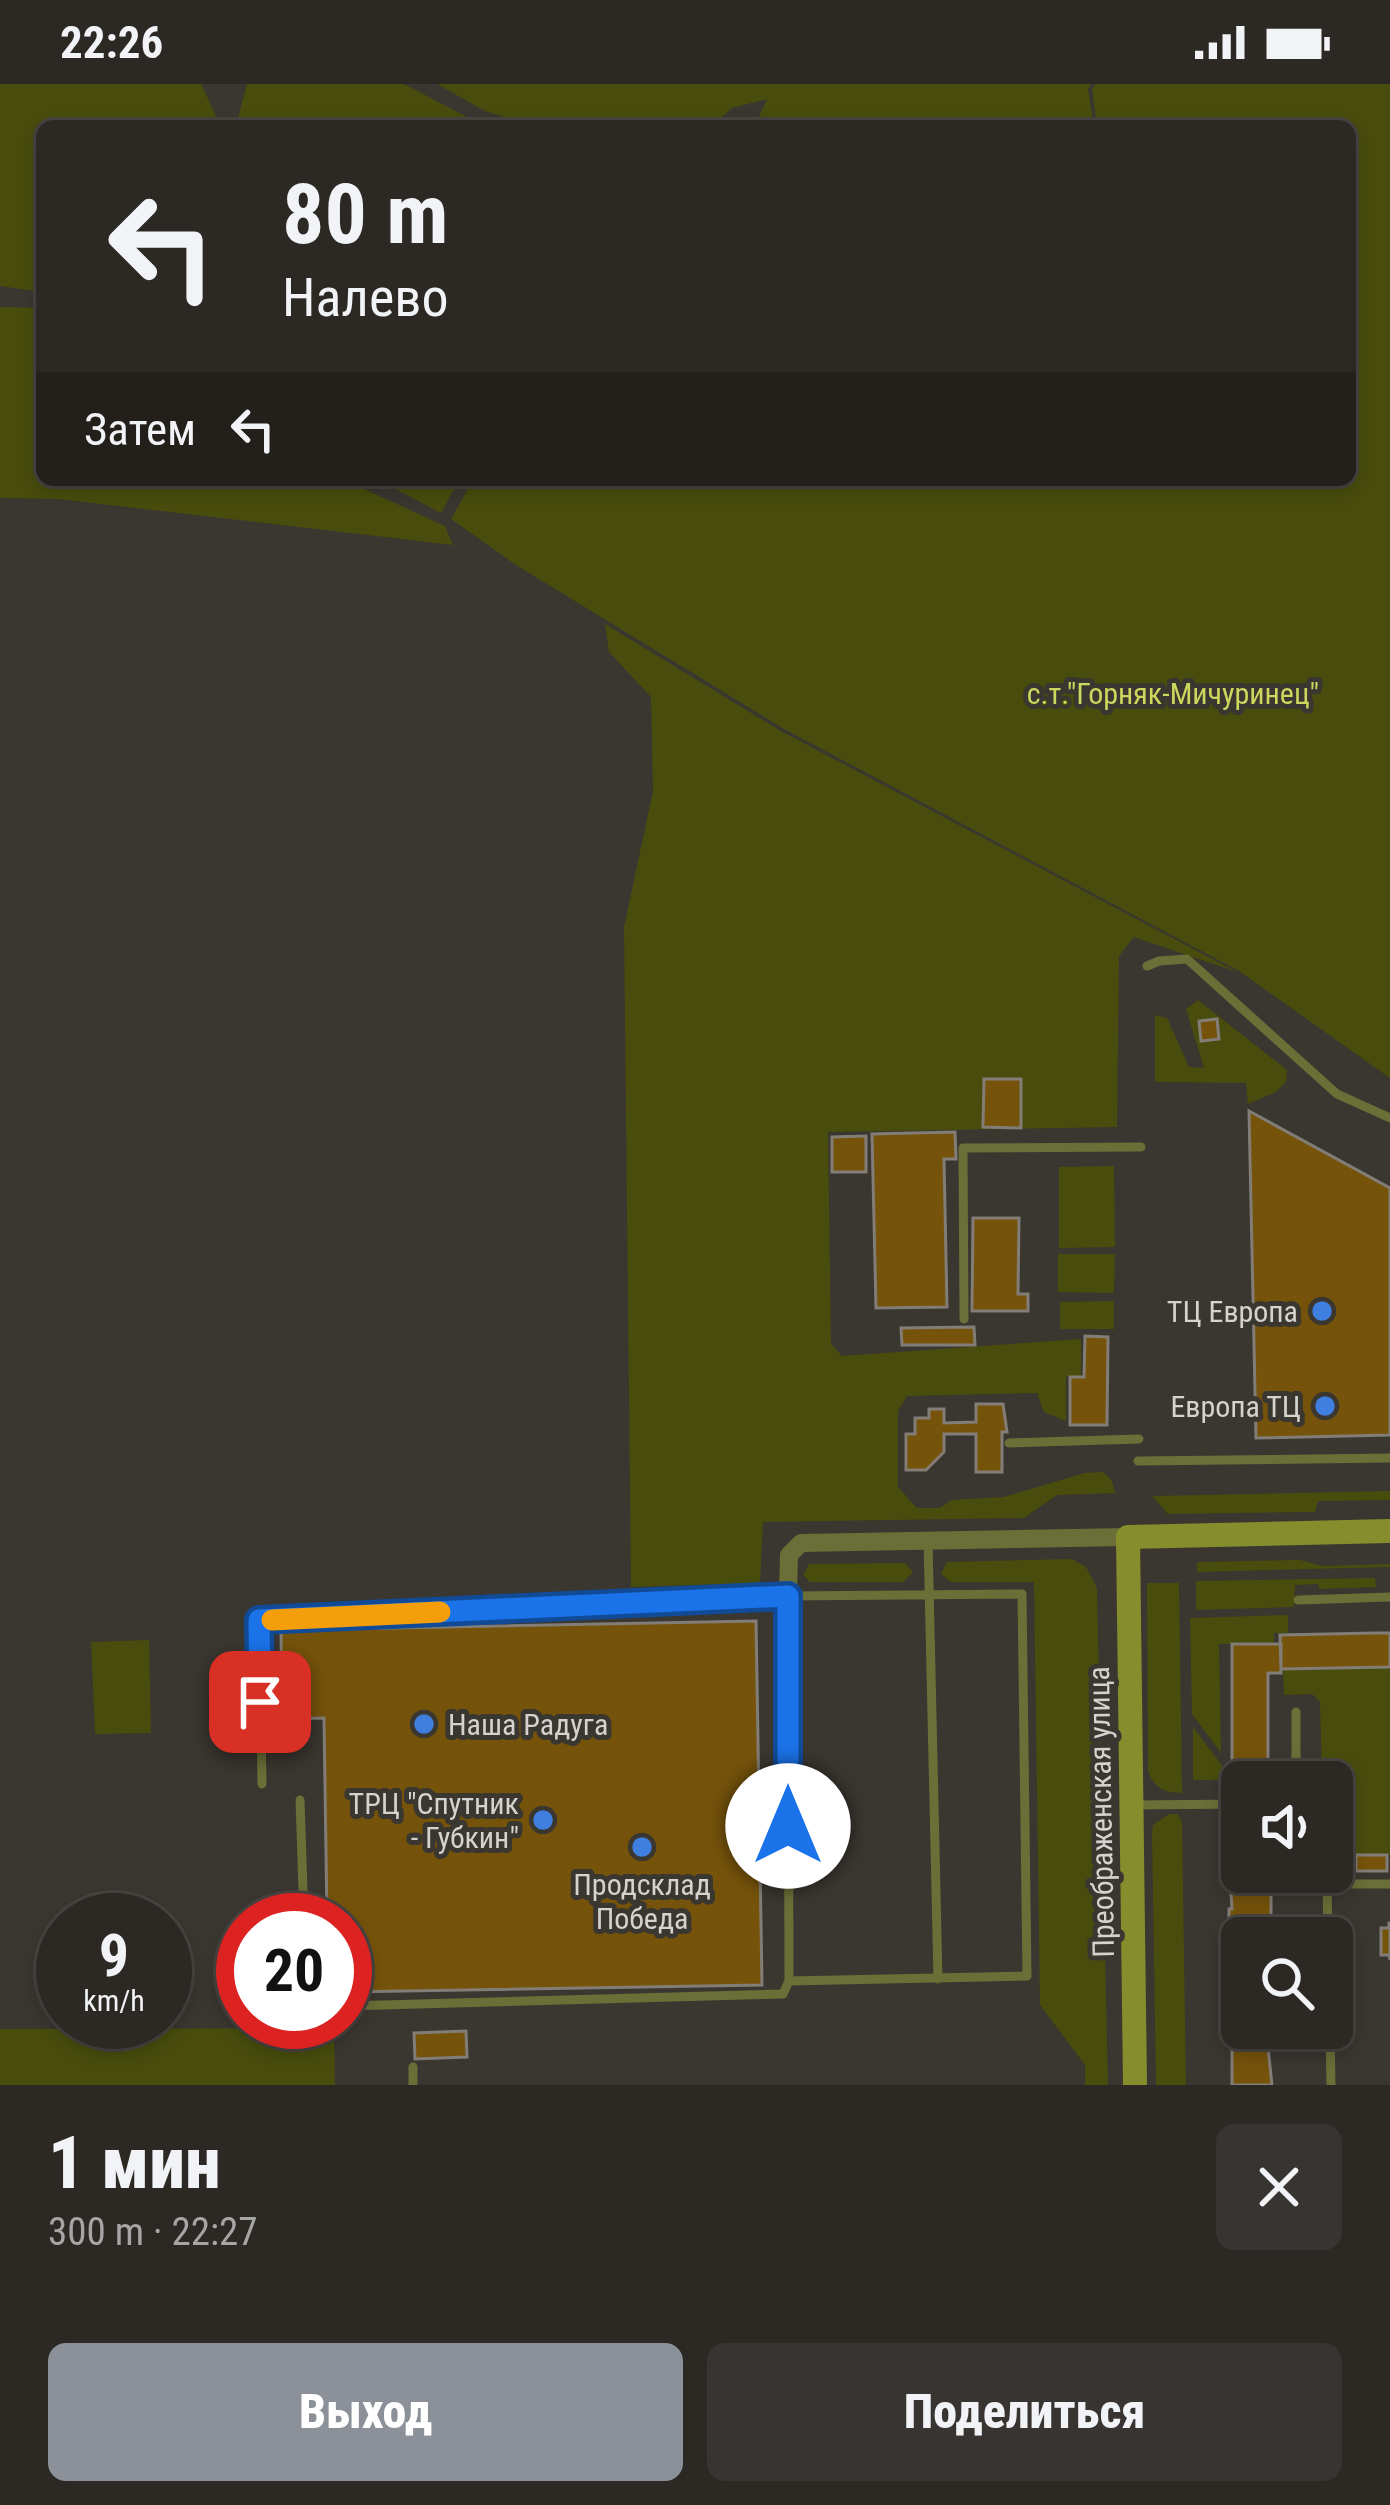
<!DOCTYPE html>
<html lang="ru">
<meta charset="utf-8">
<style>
:root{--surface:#2c2824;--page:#383431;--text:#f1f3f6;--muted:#a6a6a6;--line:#484441;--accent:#8c9099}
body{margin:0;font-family:"Roboto Condensed",sans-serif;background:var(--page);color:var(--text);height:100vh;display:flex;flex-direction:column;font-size:45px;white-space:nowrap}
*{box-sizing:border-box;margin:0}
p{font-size:39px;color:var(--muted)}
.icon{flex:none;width:66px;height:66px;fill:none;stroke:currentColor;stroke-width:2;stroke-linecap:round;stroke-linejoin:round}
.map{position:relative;height:2001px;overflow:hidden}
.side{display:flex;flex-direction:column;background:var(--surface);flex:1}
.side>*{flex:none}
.top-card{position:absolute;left:36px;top:36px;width:1320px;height:366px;border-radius:18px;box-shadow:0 6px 18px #0003,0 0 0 3px var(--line);background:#2c2824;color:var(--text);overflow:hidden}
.controls{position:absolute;left:1221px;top:1677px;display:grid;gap:24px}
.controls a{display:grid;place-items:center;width:132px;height:132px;border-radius:18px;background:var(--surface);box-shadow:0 6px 18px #0003,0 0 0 3px var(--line);font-size:60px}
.speed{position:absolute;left:36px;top:1809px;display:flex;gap:24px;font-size:60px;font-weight:700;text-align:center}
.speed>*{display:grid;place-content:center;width:156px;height:156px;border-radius:50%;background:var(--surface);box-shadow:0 6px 18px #0003,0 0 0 3px var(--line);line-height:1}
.speed small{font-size:30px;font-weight:400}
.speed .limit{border:18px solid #d22;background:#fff;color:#111}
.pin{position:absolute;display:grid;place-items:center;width:102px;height:102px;color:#fff;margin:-51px;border-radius:24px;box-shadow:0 6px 18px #0006}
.me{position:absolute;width:132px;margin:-66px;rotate:0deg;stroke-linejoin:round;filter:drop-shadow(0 0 9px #0008)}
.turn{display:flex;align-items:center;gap:42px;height:252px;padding:0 48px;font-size:54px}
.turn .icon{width:156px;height:156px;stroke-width:2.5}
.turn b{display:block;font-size:84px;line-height:102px}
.then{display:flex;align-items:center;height:114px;padding:0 48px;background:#0003;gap:24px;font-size:45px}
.round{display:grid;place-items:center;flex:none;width:126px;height:126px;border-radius:18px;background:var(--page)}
.headline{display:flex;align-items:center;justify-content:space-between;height:204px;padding:0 48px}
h1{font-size:72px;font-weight:800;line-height:90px}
.action{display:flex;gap:24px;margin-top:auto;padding:24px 48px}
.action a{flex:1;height:138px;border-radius:18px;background:var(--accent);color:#fff;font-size:48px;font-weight:800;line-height:138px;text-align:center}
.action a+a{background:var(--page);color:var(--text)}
.status{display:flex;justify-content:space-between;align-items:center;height:84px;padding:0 60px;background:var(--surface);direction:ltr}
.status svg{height:33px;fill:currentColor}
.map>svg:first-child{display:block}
</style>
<div class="status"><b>22:26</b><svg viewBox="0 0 49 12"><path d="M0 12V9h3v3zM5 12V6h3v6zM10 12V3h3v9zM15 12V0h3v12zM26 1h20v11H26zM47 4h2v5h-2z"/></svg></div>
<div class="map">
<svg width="1390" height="2001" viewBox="0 0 1390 2001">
<rect width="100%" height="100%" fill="#3a3630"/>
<path fill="#484d0d" d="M 0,0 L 201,0 L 221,42 L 42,42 L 42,208 L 0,202 Z
M 247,0 L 404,0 L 484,42 L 240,42 L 237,38 Z
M 437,0 L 1091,0 L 1088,5 L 1094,42 L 755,42 L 767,15 L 732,24 L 712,42 L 533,42 L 485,27 Z
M 1095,0 L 1390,0 L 1390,994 L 1239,887 L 784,645 L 516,481 L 451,435 L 473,396 L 1350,396 L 1350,42 L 1097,42 L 1092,6 Z
M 0,223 L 42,224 L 42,396 L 355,396 L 362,404 L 445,442 L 453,461 L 58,415 L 0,414 Z
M 378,396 L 459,396 L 441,429 Z
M 605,540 L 781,647 L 1237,888 L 1134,853 L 1119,872 L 1117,1043 L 828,1048 L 831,1260 L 842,1272 L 1081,1255 L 1081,1292 L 1066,1292 L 1066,1337 L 1044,1328 L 1037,1309 L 907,1312 L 898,1327 L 898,1403 L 917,1424 L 940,1424 L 952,1416 L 1004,1413 L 1084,1389 L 1103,1388 L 1112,1397 L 1115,1409 L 1057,1411 L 1024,1434 L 763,1438 L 760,1499 L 631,1503 L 624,843 L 653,707 L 651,613 L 609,568 Z
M 1198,916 L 1287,986 L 1286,998 L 1276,1008 L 1248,1020 L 1246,999 L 1155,998 L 1155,931 L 1167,934 L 1189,983 L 1204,984 L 1186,925 Z
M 1114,1082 L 1115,1163 L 1059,1164 L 1059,1083 Z
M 1058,1170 L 1115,1170 L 1114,1209 L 1058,1208 Z
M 1114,1217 L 1114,1245 L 1060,1245 L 1060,1218 Z
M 1390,1407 L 1390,1416 L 1318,1417 L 1315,1428 L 1168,1430 L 1152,1412 Z
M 1072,1475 L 1086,1483 L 1097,1504 L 1108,2001 L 1085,2001 L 1085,1981 L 1040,1921 L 1034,1498 L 951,1498 L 941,1490 L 947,1478 Z
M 1300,1476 L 1322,1482 L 1390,1480 L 1390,1483 L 1197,1488 L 1197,1478 Z
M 905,1479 L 913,1488 L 903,1498 L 810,1498 L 803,1491 L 809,1480 Z
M 1375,1494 L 1376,1503 L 1319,1505 L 1318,1500 L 1295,1501 L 1294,1523 L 1196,1526 L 1196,1497 Z
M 1147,1499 L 1179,1499 L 1182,1709 C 1165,1709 1154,1704 1148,1687 Z
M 1288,1531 L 1288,1549 L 1274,1549 L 1274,1559 L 1219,1560 L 1221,1669 L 1192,1630 L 1190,1534 Z
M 149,1556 L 151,1649 L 95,1650 L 91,1558 Z
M 1390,1583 L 1390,1771 L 1357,1771 L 1356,1787 L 1339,1786 L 1332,1777 L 1332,1698 L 1322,1698 L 1320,1618 L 1312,1610 L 1284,1611 L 1283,1585 Z
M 1193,1643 L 1233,1696 L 1193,1696 Z
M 1169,1730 L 1178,1730 L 1182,1739 L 1186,2001 L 1156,2001 L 1152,1749 L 1153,1741 Z
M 334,1944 L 335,2001 L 0,2001 L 0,1945 Z"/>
<path fill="#75530b" stroke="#827d76" stroke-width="3" d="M 1217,935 L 1219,955 L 1201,957 L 1199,937 Z
M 984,995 L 1021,995 L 1021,1044 L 983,1043 Z
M 1249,1027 L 1390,1104 L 1390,1351 L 1256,1354 Z
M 955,1048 L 956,1075 L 944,1075 L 947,1223 L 876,1224 L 872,1050 Z
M 866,1052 L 866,1088 L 832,1088 L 832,1053 Z
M 973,1134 L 1019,1134 L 1018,1210 L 1028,1210 L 1028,1227 L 972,1227 Z
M 974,1243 L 975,1261 L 902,1261 L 901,1244 Z
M 1085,1252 L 1108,1253 L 1107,1341 L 1070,1341 L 1070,1293 L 1084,1293 Z
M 976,1320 L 1003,1320 L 1007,1348 L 1002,1348 L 1002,1388 L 976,1388 L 976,1350 L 944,1350 L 944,1368 L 926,1386 L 906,1386 L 906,1350 L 915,1350 L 915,1334 L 929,1334 L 929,1325 L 944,1325 L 944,1339 L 976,1338 Z
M 756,1537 L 762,1901 L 345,1908 L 345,1836 L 327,1836 L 324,1634 L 282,1635 L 281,1546 Z
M 1375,1549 L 1390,1549 L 1390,1583 L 1281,1585 L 1280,1551 Z
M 1232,1560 L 1281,1560 L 1281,1589 L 1268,1589 L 1268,1678 L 1232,1678 Z
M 1242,1760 L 1242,1788 L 1271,1788 L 1271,1854 L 1229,1853 L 1229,1825 L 1232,1825 L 1228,1761 Z
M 1356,1771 L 1387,1771 L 1387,1787 L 1356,1787 Z
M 1389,1839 L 1390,1839 L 1390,1876 L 1389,1871 L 1381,1871 L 1381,1844 L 1389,1844 Z
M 1255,1944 L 1297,1944 L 1297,1951 L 1255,1951 Z
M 466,1947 L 467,1973 L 415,1975 L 414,1949 Z
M 1236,1954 L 1267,1954 L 1272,2001 L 1232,2001 L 1232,1966 L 1237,1965 Z"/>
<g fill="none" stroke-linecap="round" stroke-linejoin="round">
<path stroke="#6a6f37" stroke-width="9" d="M 1147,882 L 1159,877 L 1187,875 L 1337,1010 L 1390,1034
M 964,1235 L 963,1064 L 1141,1063
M 1009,1359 L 1139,1355
M 1138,1377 L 1390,1374
M 928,1456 L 938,1895
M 788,1512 L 789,1897
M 1298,1516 L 1390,1513
M 1296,1628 L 1296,1698
M 262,1700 L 259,1536 L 788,1512 L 1022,1510 L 1027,1892 L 789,1897 L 783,1910 L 345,1922
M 300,1716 L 304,1836
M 1133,1721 L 1242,1720
M 1322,1788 L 1327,1800 L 1390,1800
M 1327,1800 L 1328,1854
M 1330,1944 L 1331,2001
M 413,1983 L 413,2001"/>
<path stroke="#6a6f37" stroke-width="18" d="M 788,1512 L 789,1471 L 801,1459 L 1128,1453"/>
<path stroke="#868d2c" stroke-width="24" d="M 1135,2001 L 1128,1453 L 1390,1447"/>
</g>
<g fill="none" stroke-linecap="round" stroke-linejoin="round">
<g stroke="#114b97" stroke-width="30">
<path id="route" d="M 260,1618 L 259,1536 L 788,1512 L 788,1742"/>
</g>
<use href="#route" stroke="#1a73e8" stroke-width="21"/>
<path stroke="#f59e0b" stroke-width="21" d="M 272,1536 L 440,1528"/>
</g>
<g fill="#3f7fe0" stroke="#3a3630" stroke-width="4.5">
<circle cx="1322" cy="1227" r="12"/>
<circle cx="1325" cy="1322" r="12"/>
<circle cx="424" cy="1640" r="12"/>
<circle cx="543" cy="1736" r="12"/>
<circle cx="642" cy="1763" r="12"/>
</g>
<g text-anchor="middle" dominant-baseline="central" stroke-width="10" stroke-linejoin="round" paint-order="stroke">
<g font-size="30" fill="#ccd75d" stroke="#3a3630">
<text x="1173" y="609">с.т."Горняк-Мичуринец"</text>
</g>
<g font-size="30" fill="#d5d3cf" stroke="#3a3630" text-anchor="end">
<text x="1298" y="1227">ТЦ Европа</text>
<text x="1301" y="1322">Европа ТЦ</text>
<text x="448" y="1640" text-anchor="start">Наша Радуга</text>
<text x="519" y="1719">ТРЦ "Спутник<tspan x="519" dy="34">- Губкин"</tspan></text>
<text x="642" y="1800" text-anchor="middle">Продсклад<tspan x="642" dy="34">Победа</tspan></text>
</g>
<g font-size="30" fill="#d5d3cf" stroke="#3a3630">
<text transform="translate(1101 1728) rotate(-91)">Преображенская улица</text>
</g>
</g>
</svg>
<div class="controls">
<a><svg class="icon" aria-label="sound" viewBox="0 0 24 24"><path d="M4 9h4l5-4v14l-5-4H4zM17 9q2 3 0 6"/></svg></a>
<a><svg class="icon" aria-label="search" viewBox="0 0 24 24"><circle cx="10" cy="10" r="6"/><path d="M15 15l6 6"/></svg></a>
</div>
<div class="speed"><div>9<small>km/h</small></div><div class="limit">20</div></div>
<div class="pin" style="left:260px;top:1618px;background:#d93025"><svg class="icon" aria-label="arrive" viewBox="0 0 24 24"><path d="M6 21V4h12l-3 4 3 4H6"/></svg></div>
<svg class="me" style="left:788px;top:1742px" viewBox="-20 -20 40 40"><circle r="19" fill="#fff"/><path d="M0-13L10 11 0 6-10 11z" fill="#1a73e8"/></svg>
<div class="top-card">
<div class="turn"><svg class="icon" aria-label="left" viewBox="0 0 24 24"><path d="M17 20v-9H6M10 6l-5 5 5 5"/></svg><div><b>80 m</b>Налево</div></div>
<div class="then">Затем<svg class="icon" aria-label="left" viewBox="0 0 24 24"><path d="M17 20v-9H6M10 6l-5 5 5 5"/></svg></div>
</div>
</div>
<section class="side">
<div class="headline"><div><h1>1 мин</h1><p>300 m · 22:27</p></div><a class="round"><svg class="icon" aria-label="close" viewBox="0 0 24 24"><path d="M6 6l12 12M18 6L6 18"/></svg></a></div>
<div class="action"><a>Выход</a><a>Поделиться</a></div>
</section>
